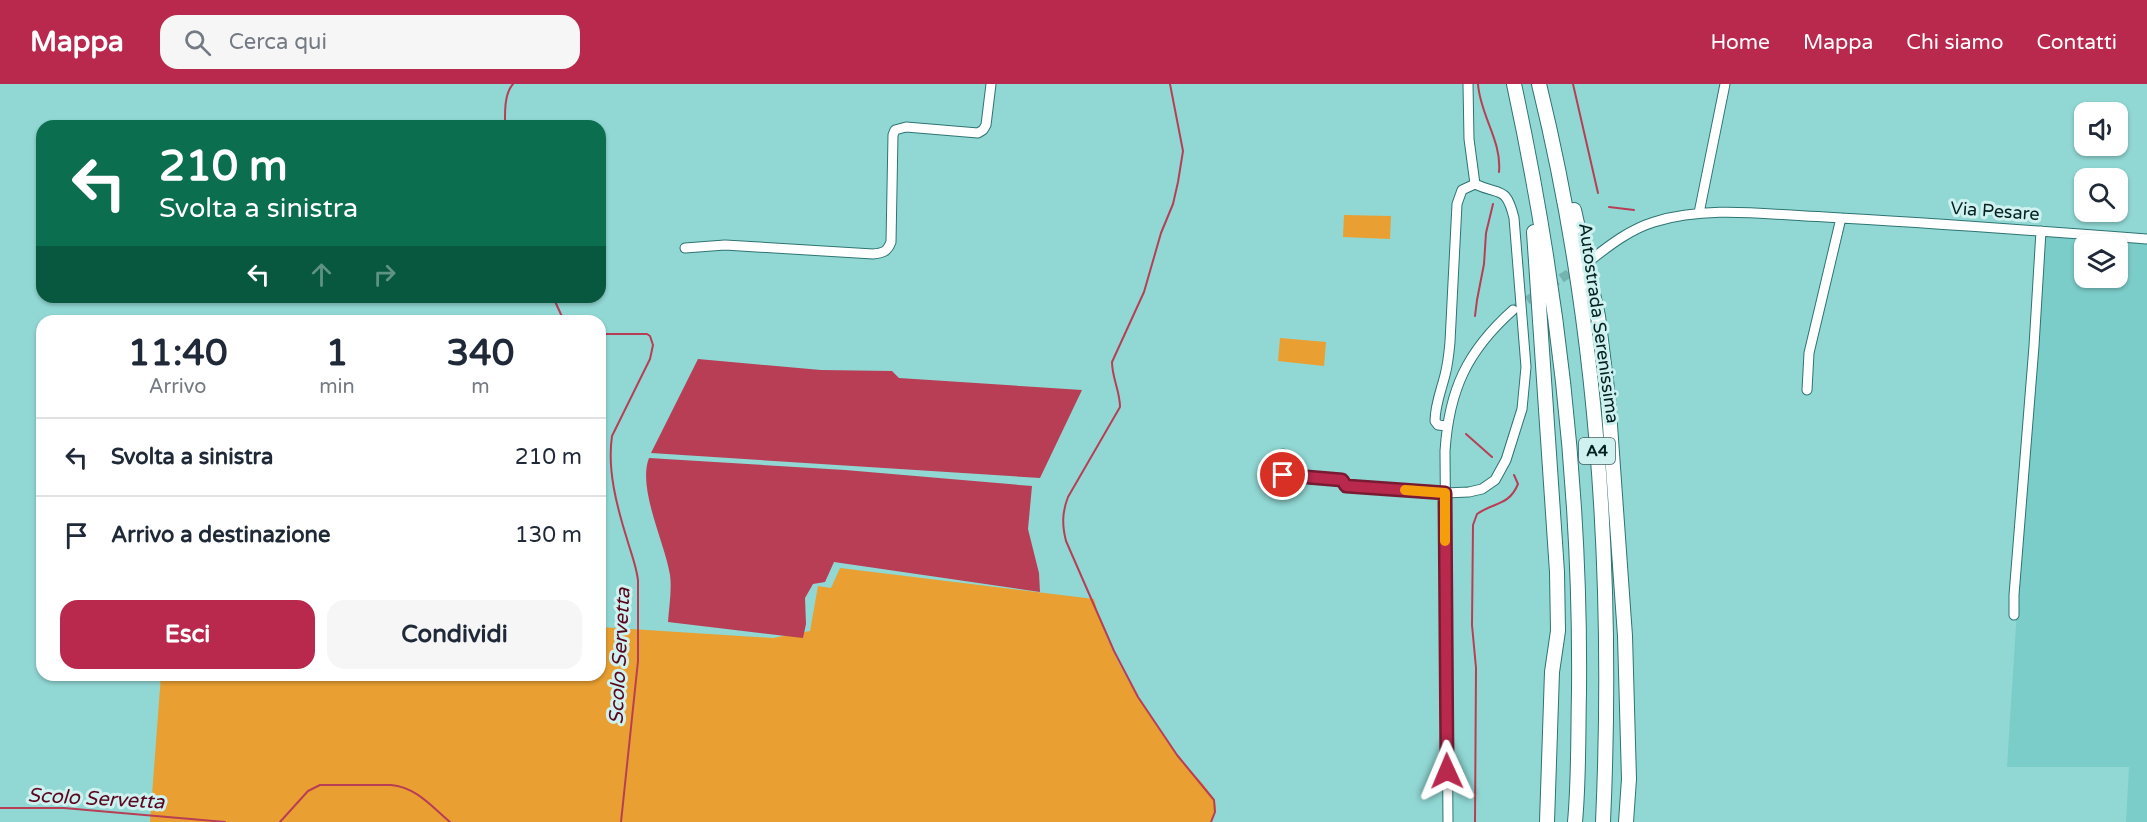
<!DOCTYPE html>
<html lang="it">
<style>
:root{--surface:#fff;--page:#f6f6f7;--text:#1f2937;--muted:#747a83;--line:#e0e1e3;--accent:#b9294d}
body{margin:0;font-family:"Varela Round",sans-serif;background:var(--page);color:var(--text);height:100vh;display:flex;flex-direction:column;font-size:22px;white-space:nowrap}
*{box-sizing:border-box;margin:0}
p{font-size:20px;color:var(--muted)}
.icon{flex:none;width:33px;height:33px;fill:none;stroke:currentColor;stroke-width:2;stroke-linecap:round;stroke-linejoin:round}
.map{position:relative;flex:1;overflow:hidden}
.details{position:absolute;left:36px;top:231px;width:570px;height:366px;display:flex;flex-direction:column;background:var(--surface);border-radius:18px;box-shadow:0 2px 4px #0004}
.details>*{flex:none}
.hud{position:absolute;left:36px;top:36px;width:570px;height:183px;border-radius:18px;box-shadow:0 2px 4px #0004;background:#0b6e4f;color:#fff;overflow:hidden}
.controls{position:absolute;left:2074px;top:18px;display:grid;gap:12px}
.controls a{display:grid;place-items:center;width:54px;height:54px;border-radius:12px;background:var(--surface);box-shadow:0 2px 4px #0004;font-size:30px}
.pin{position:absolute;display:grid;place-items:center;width:51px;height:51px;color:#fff;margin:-26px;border:3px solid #fff;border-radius:50%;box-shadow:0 2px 6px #0007}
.me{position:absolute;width:66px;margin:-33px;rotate:359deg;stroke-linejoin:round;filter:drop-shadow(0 0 4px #0008)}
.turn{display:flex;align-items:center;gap:21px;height:126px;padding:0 24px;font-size:27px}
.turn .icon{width:78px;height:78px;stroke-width:2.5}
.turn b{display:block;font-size:42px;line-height:51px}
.lanes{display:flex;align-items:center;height:57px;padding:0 24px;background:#0003;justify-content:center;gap:30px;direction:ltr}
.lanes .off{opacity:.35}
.eta{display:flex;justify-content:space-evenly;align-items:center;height:102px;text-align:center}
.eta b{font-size:36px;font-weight:800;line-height:42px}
.button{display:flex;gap:12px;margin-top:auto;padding:12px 24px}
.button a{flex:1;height:69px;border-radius:18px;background:var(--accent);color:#fff;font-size:24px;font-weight:800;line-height:69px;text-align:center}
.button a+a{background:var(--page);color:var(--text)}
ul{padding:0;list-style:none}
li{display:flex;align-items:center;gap:18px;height:78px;padding:0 24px;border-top:2px solid var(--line)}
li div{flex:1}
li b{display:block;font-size:22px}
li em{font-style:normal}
header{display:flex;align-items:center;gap:36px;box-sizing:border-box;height:84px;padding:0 30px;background:var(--accent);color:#fff}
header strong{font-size:28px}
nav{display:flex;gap:33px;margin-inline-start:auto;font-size:21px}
.search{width:420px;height:54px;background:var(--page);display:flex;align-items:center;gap:15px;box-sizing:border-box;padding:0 21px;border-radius:18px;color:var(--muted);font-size:22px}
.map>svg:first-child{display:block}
</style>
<header>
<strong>Mappa</strong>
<div class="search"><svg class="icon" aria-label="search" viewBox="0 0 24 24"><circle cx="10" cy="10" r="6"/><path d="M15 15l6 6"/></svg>Cerca qui</div>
<nav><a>Home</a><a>Mappa</a><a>Chi siamo</a><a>Contatti</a></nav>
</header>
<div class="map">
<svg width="2147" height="738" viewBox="0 0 2147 738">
<rect width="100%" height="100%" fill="#91d8d4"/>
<path fill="#7bcdca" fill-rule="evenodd" d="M 2041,147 L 2147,152 L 2147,738 L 2126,738 L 2129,683 L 2007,683 ZM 2085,160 L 2118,160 L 2118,194 L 2085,194 Z"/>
<path fill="#e99f32" d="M 1344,131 L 1391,132 L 1390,155 L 1343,153 Z
M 1280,254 L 1326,258 L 1324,282 L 1278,277 Z
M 840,484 L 1094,515 C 1108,571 1143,623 1176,670 C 1187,685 1205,699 1214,716 C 1218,724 1214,731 1211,738 L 150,738 L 161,591 L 600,591 L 600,543 L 773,554 L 810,547 L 818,502 L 831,504 Z"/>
<path fill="#b83e56" d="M 698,275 L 821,286 L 892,287 L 899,294 L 1082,306 L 1040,394 L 651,369 Z
M 649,374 L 845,386 L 1032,402 L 1028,445 L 1039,489 L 1040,508 L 834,478 L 825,498 L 813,500 L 805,514 L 806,540 L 803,554 L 668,538 C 669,523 672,506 670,491 C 665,459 637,404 649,374 Z"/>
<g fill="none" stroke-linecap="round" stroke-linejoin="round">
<path stroke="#b83e56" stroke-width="2" d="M 1170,0 L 1183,67 L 1178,98 L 1173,120 L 1161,149 L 1144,208 L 1112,278 C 1112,294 1120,307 1120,323 L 1068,413 C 1062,429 1062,441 1066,457 L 1114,567 L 1138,613 L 1177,671 L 1214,716 L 1215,728 L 1211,738
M 1478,0 C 1480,31 1502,57 1499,88
M 1573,0 L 1598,109
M 505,42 C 505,29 504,10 513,0
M 1609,123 L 1634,126
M 553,213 L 564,237
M 1475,232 L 1477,216 L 1484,180 L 1486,149 L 1493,120
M 600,250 L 647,250 L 650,252 L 653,261 L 650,275 L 612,352 C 607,386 617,423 627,455 C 631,469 636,481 638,496 L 638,577 L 621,738
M 1466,350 L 1492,373
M 0,724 L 64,724 L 225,738
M 280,738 L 308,707 L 320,701 L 391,701 C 416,703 432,723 450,738
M 1475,738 L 1476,584 L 1472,541 L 1473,441 L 1477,430 C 1494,418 1509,422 1518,400 L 1514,391"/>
<path stroke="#75b3b0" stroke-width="9" stroke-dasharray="9 4.5" stroke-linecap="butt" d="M 1516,224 L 1580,182"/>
<g stroke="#2d7472" stroke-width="11">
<path id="minor" d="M 1699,129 L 1725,0
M 685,164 L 725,161 L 873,170 C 883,169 887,168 891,158 L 893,51 L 895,46 L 906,43 L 978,49 L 983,46 L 986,41 L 991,0
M 1592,175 C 1611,160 1631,145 1654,138 C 1709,121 1769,131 1825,133 C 1933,139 2040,147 2147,155
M 1807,306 L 1809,269 L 1841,134
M 1447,342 L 1438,341 L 1435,337 C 1435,321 1441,307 1445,291 C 1448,280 1449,269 1450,258 L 1457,120 L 1462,106 L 1475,100
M 1283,370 L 1283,391 L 1342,396 L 1346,402 L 1445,409 L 1469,408 L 1482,405 L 1495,396 L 1506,376 L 1522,325 L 1526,283 L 1514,134 C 1506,101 1500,112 1475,100 L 1469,55 L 1468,0
M 2014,531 L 2014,511 L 2034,262 L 2041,147
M 1448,738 L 1445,367 C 1449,306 1467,267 1513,226"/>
</g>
<g stroke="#2d7472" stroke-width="16">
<path id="highway" d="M 1514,0 C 1557,199 1581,403 1579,607 C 1578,650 1579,695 1575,738
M 1539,0 C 1598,240 1614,492 1603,738
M 1574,126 L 1598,232 L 1608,313 L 1625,552 L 1629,695 L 1626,738
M 1534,148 L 1557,488 L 1558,547 L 1552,588 L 1547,738"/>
</g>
<use href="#minor" stroke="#fff" stroke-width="9"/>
<use href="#highway" stroke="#fff" stroke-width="14"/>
</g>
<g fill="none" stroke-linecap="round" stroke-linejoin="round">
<g stroke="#781b32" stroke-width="15">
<path id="route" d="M 1283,391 L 1342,396 L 1346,402 L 1445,409 L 1447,687"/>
</g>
<use href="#route" stroke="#b9294d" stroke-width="10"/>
<path stroke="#f59e0b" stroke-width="10" d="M 1405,406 L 1445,409 L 1445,457"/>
</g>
<g text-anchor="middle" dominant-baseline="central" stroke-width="6" stroke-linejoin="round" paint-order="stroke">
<rect fill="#cff1ef" stroke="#415f5f" stroke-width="1.5" x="1579" y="354" width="36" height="26" rx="4.5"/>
<g font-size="16" font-weight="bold" fill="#042121">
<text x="1597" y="367">A4</text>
</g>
<g font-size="18" fill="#042121" stroke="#cff1ef">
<text transform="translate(1995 127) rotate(4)">Via Pesare</text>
<text transform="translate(1599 239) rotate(82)">Autostrada Serenissima</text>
</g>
<g font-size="20" font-style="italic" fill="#59071f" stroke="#cff1ef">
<text transform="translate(620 572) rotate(-87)">Scolo Servetta</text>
<text transform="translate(96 715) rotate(3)">Scolo Servetta</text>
</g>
</g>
</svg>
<div class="controls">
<a><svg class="icon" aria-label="sound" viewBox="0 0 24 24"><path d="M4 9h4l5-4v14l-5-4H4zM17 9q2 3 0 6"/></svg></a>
<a><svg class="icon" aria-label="search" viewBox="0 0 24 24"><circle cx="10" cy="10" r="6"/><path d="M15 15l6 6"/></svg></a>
<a><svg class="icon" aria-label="layers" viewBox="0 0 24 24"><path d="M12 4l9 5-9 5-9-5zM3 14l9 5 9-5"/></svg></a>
</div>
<div class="pin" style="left:1283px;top:391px;background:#d93025"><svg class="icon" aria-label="arrive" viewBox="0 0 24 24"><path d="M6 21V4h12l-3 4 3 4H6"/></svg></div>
<svg class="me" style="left:1447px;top:687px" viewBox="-20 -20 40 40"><path d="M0-17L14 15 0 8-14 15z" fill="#b9294d" stroke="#fff" stroke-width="4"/></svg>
<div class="hud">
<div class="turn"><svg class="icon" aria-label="left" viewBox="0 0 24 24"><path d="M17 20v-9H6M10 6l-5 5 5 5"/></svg><div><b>210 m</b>Svolta a sinistra</div></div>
<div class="lanes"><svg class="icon" aria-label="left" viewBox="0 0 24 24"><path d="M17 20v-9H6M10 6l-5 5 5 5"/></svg><svg class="icon off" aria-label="ahead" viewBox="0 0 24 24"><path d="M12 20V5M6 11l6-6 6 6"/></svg><svg class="icon off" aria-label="right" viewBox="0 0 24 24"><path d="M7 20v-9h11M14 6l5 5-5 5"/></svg></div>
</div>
<section class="details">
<div class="eta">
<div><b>11:40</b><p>Arrivo</p></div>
<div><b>1</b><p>min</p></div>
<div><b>340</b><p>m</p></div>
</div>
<ul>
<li><svg class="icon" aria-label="left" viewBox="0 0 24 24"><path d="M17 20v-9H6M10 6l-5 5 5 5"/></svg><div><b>Svolta a sinistra</b></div><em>210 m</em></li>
<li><svg class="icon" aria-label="arrive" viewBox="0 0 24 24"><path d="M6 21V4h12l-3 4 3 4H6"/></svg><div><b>Arrivo a destinazione</b></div><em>130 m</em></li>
</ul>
<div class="button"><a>Esci</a><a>Condividi</a></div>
</section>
</div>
